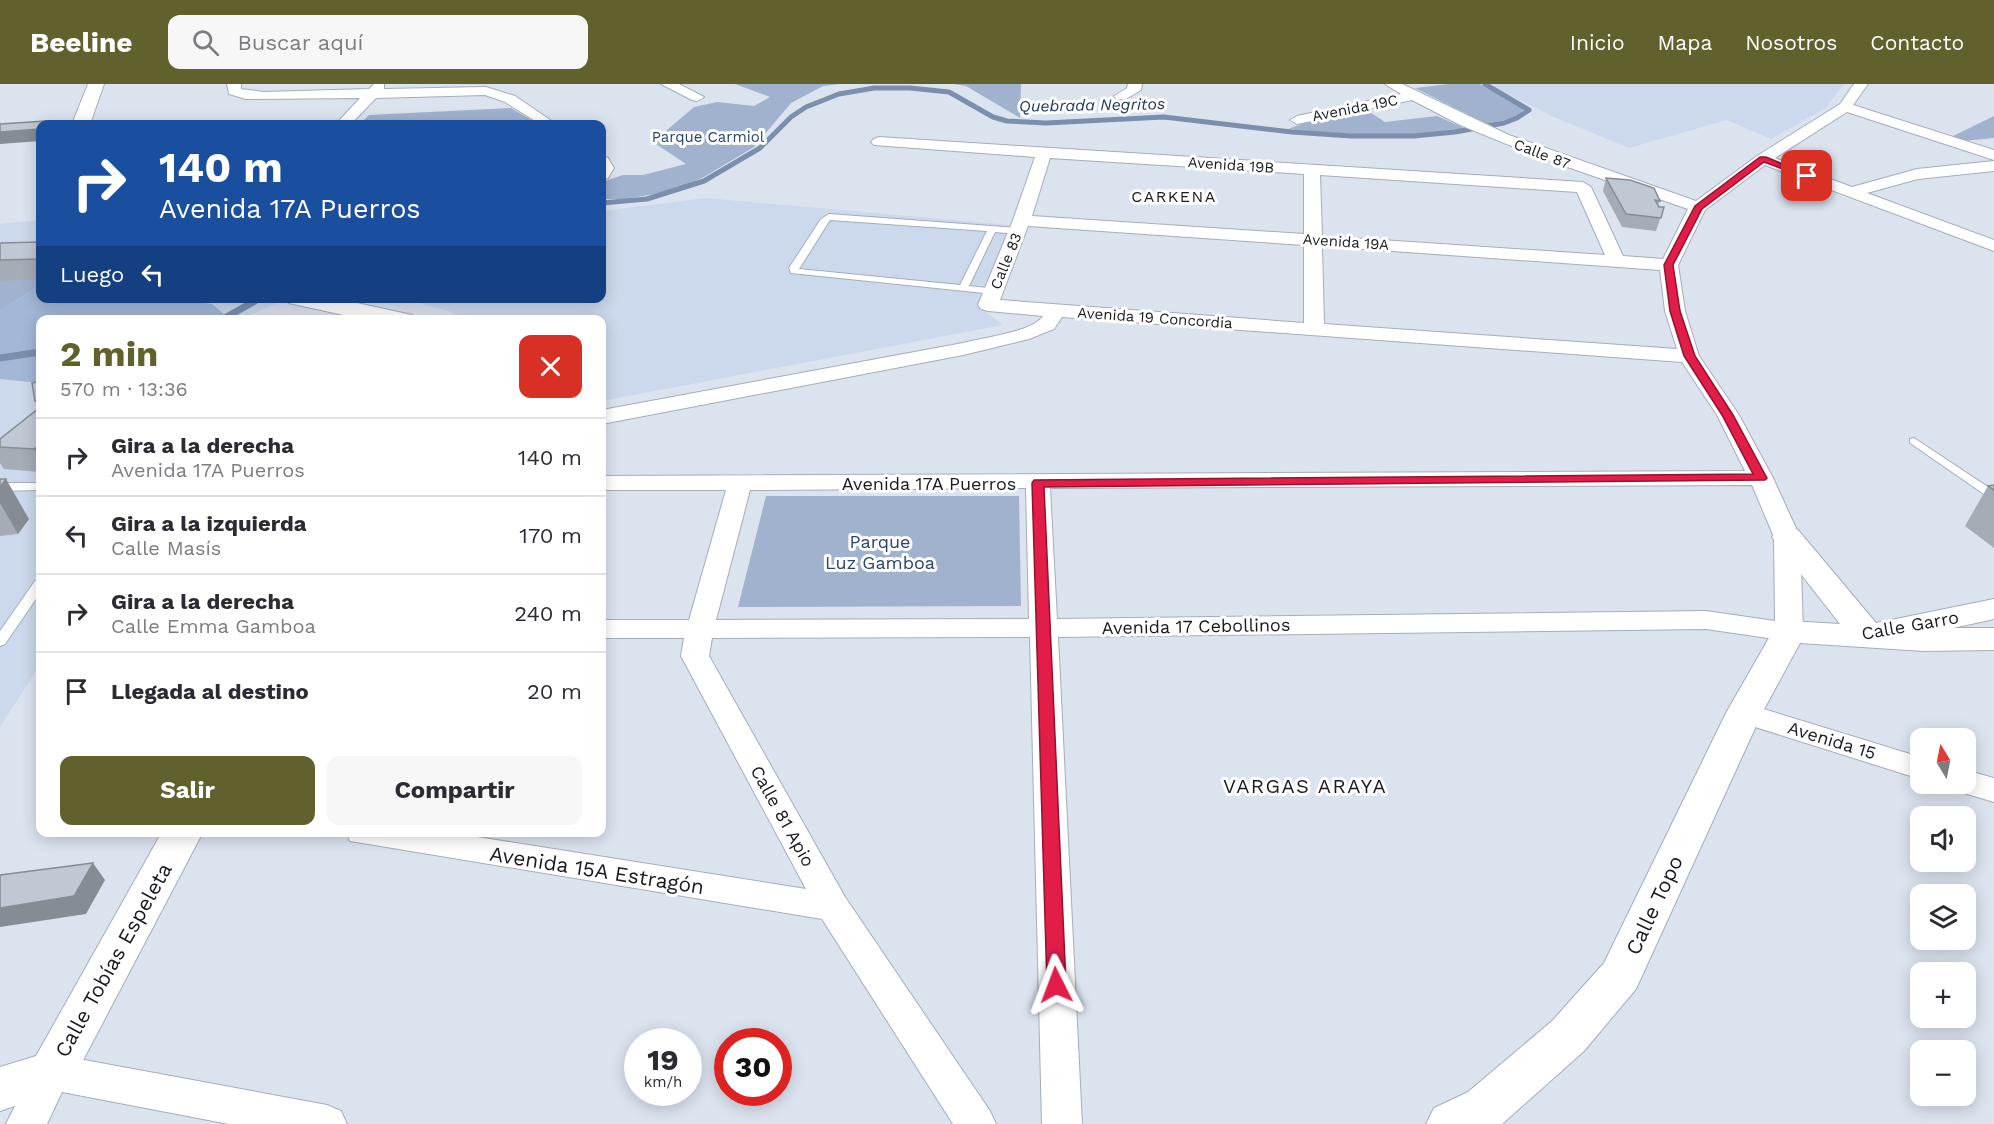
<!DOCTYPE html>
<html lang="es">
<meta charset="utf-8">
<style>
:root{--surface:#fff;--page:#f7f7f7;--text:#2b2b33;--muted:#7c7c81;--line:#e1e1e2;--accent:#61612e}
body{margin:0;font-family:"Work Sans",sans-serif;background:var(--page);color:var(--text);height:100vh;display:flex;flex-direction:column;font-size:22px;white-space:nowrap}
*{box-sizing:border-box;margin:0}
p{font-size:20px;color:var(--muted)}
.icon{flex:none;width:33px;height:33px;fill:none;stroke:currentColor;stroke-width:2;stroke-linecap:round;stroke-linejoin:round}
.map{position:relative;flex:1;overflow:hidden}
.drawer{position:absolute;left:36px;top:231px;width:570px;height:522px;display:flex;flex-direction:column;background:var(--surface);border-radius:12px;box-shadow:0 3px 15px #0003}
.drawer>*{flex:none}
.guide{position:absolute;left:36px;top:36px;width:570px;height:183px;border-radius:12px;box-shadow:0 3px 15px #0003;background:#1a4fa0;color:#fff;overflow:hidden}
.needle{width:39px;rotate:350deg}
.fabs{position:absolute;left:1910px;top:644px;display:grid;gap:12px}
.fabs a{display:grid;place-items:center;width:66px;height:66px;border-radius:12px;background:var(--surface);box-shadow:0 3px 15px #0003;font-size:30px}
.speed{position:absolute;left:624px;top:944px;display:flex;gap:12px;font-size:30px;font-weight:700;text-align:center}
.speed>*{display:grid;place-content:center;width:78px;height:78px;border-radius:50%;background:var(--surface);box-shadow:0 3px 15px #0003;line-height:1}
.speed small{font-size:15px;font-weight:400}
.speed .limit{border:9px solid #d22;background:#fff;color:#111}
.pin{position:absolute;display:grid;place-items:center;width:51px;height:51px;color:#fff;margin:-26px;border-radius:12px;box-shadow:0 3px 9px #0006}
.me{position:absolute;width:66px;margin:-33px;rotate:357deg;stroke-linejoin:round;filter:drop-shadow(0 0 4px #0008)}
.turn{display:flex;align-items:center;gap:21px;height:126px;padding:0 24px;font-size:27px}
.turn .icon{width:78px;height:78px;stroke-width:2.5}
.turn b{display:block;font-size:42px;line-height:51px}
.then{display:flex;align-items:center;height:57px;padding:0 24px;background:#0003;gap:12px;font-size:22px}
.round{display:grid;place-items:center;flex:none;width:63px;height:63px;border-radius:12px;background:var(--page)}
.summary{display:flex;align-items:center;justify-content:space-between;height:102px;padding:0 24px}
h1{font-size:36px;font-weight:700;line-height:45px;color:var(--accent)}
.button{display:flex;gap:12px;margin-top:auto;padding:12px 24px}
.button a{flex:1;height:69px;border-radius:12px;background:var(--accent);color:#fff;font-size:24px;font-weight:700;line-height:69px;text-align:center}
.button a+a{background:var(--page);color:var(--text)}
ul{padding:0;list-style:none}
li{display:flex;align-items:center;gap:18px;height:78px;padding:0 24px;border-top:2px solid var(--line)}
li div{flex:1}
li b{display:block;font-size:22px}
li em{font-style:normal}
header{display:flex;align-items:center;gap:36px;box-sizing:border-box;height:84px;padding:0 30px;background:var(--accent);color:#fff}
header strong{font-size:28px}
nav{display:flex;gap:33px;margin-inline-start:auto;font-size:21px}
.search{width:420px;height:54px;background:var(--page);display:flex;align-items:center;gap:15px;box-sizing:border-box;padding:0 21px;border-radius:12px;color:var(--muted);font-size:22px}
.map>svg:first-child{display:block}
</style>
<header>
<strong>Beeline</strong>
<div class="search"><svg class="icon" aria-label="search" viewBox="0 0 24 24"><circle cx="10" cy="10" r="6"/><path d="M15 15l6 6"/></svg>Buscar aquí</div>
<nav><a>Inicio</a><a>Mapa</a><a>Nosotros</a><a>Contacto</a></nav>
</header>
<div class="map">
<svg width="1994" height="1040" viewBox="0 0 1994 1040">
<rect width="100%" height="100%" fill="#dbe3ef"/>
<path fill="#ccd8eb" d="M 1494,0 L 1844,0 L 1826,24 L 1771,55 L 1727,36 L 1629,64 L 1554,33 L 1496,4 Z
M 706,114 L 1011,141 L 977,221 L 1003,241 L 602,317 L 602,236 L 466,235 L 448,227 L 405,215 L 602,214 L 602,127 Z
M 40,136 L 40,214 L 286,215 L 242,235 L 40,236 L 40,581 L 0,643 L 0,140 Z"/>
<path fill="#a0b2ce" d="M 735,0 L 840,0 L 823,2 L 791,19 L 754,63 L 704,93 L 674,107 L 624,115 L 602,115 L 602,98 L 623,91 L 643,91 L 686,80 L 653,58 L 694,23 L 717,18 L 754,22 L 770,13 Z
M 953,0 L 1021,0 L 1020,34 L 966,2 Z
M 1449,0 L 1480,0 L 1524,25 L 1518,33 L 1487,40 L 1415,4 Z
M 511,24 L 533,37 L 474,40 L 360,40 L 369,31 Z
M 1368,27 L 1385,38 L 1437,32 L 1466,45 C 1413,54 1341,51 1288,45 L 1307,38 Z
M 1994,32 L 1994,54 L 1964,57 L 1951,53 Z
M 40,168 L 40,201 L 0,227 L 0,171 Z
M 766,412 L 1019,412 L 1021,522 L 738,523 Z"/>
<path fill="#a2b7d6" d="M 40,201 L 40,214 L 178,215 L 212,220 L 230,235 L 40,236 L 40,299 L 0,295 L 0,227 Z"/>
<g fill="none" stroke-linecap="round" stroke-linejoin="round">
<path stroke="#7b8fad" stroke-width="5" d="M 602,119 L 647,115 L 704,97 L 760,64 L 791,33 L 806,23 L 839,10 L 874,4 L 910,4 L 949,8 L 993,33 L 1007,37 L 1046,39 L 1164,33 L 1292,48 L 1351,52 L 1414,52 L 1455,48 L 1504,39 L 1517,34 L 1529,26 L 1485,0"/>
<path stroke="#7b8fad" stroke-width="7" d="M 221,236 L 255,217
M 0,274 L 40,268"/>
<g stroke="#a5adb8" stroke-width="2">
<path id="service" d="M 829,130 L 1018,144 L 1022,147 L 1018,150 L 995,148 L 969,202 L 997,205 L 999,207 L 994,210 L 791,189 L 789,184 L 821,135 ZM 830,136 L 987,147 L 960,201 L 799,185 Z
M 1914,354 L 1994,407 L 1994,417 L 1910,359 L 1910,355 Z
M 0,399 L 40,399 L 40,406 L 0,407 Z
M 40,496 L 40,509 L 5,560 L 0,562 L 0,547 L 35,497 Z"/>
</g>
<g stroke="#a5adb8" stroke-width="2">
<path id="minor" d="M 227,0 L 241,0 L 241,5 L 264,8 L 369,5 L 374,0 L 384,0 L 384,5 L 486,3 L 515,12 L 556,40 L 540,40 L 505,18 L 485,11 L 376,14 L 351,40 L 336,40 L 360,14 L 246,15 L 229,10 Z
M 661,0 L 679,0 L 704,13 L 697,17 L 692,16 Z
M 1128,0 L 1142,0 L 1141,6 L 1126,15 L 1116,15 L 1114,12 L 1127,4 Z
M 1385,0 L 1402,0 L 1509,51 L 1696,117 L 1757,72 L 1840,20 L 1854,0 L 1868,0 L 1853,21 L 1994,66 L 1994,76 L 1847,28 L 1775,74 L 1852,103 L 1917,85 L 1994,77 L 1994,87 L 1918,95 L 1867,109 L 1994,156 L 1994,167 L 1765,81 L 1705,126 L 1678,181 L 1685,227 L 1699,272 L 1739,331 L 1773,394 L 1800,453 L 1803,548 L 1799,554 L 1789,557 L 1706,545 L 1058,553 L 1082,1040 L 1042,1040 L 1030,553 L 712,554 L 709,572 L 845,813 L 990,1027 L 996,1040 L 953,1040 L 822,835 L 350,757 L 346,748 L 446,748 L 806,805 L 681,572 L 684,554 L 602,554 L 602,536 L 689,536 L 726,406 L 602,406 L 602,392 L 1745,387 L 1717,331 L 1682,278 L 1062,233 L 1054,245 L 1029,255 L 963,271 L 602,340 L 602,326 L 963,259 C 982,254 1033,248 1043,232 L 988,227 L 981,225 L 978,221 L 1013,136 L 1035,73 L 874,61 L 871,58 L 874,55 L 879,53 L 1583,98 L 1591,103 L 1623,172 L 1663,175 L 1688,125 L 1536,72 L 1460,41 L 1412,16 L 1297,40 L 1290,36 L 1297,32 L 1401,10 ZM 1050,74 L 1304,90 L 1304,150 L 1032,132 ZM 1320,91 L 1577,108 L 1605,171 L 1322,152 ZM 1028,142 L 1304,161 L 1304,239 L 1000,216 ZM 1322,162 L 1660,186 L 1665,227 L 1677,265 L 1324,240 ZM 1752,401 L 1774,453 L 1775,537 L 1706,527 L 1057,535 L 1050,404 ZM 1026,404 L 1029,535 L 716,536 L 750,406 Z
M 602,72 L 608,74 L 614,84 L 608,94 L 602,96 Z
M 1744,619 L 1920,673 L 1920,695 L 1733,636 L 1729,629 L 1733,622 Z
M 1965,686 L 1994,694 L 1994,718 L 1954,706 L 1950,699 L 1965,699 Z
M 52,970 L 327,1021 L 341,1027 L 347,1040 L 229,1040 L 62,1008 L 47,1040 L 6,1040 L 38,976 Z"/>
</g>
<g stroke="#a5adb8" stroke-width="2">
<path id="tertiary" d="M 88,0 L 104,0 L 90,40 L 72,40 Z
M 286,214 L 334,214 L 412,231 L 415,236 L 366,236 L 289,219 Z
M 1787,444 L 1798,446 L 1876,539 L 1994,515 L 1994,535 L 1953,544 L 1994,544 L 1994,566 L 1923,567 L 1800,559 L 1762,629 L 1636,905 L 1584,967 L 1502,1040 L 1426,1040 L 1434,1024 L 1468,1008 L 1552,937 L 1604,879 L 1726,629 L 1777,540 L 1789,537 L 1840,540 L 1772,453 L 1776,446 Z
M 162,748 L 203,748 L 69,1003 L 0,1027 L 0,983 L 36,972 Z"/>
</g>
<use href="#service" fill="#fff" fill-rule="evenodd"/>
<use href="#minor" fill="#fff" fill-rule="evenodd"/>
<use href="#tertiary" fill="#fff" fill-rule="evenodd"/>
</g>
<path fill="#a5acb6" d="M 1606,94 L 1660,117 L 1658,121 L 1659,123 L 1664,123 L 1656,147 L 1622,143 L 1603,107 Z
M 0,159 L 40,175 L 40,195 L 0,197 Z
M 40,297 L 40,388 L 4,385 L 0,379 L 0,355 L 39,324 L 35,317 Z
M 0,395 L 29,435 L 18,450 L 0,452 Z
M 1994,401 L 1994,464 L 1965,442 L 1988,402 Z"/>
<path fill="#868c94" d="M 40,45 L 40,57 L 0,60 L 0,48 Z
M 40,315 L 40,327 L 35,317 Z
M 40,360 L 40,376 L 34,365 Z
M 6,395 L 29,435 L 18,450 L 0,419 L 0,403 Z
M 93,779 L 105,796 L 86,830 L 0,843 L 0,824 Z"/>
<path fill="#c0c8d4" stroke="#868c94" stroke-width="1.5" d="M 47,37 L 44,40 L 40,40 L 40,45 L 0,48 L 0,40 Z
M 1606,94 L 1630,96 L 1654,104 L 1660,117 L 1655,116 L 1659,123 L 1664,123 L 1661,134 L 1626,130 Z
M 40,158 L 40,175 L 0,176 L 0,159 Z
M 40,297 L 40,360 L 34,365 L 0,363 L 0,355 L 39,324 L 40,315 L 35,317 L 32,299 Z
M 0,395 L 6,395 L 0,403 Z
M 1994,401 L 1994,406 L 1988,402 Z
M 93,779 L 74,812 L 0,824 L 0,791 Z"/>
<path fill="#e11d48" stroke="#92132f" stroke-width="1.5" d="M 1760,73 L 1766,73 L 1811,92 L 1804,93 L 1764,78 L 1702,125 L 1673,181 L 1680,227 L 1695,272 L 1733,331 L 1767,394 L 1765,396 L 1044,403 L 1066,901 L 1063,907 L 1056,909 L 1050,907 L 1047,901 L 1032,399 L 1034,396 L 1753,390 L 1722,331 L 1684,272 L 1670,227 L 1664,181 L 1695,122 Z"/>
<g text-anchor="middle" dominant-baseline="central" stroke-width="6" stroke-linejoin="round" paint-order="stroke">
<g font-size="15" fill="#181a1f" stroke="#fff">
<text transform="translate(1355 24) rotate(-11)">Avenida 19C</text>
<text transform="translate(1542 70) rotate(21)">Calle 87</text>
<text transform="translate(1231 81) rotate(4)">Avenida 19B</text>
<text transform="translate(1346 158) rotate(4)">Avenida 19A</text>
<text transform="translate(1006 177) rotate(-68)">Calle 83</text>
<text transform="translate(1155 234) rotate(4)">Avenida 19 Concordia</text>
</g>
<g font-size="15" fill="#29446f" stroke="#fff">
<text x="708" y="53">Parque Carmiol</text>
</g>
<g font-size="16" font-style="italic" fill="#152f58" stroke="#fff">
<text transform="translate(1092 21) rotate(-1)">Quebrada Negritos</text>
</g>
<g font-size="16" letter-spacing="1.5" fill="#181a1f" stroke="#fff">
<text x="1174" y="112">CARKENA</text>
</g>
<g font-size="18" fill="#181a1f" stroke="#fff">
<text x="929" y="399">Avenida 17A Puerros</text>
<text transform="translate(1910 541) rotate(-10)">Calle Garro</text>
<text transform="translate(1196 542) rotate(-1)">Avenida 17 Cebollinos</text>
<text transform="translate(1832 656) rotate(17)">Avenida 15</text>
<text transform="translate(783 732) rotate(61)">Calle 81 Apio</text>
</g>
<g font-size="18" fill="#29446f" stroke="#fff">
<text x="880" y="457">Parque<tspan x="880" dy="21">Luz Gamboa</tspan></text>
</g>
<g font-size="20" letter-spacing="1.5" fill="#181a1f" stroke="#fff">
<text x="1305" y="702">VARGAS ARAYA</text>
</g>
<g font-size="21" fill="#181a1f" stroke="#fff">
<text transform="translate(597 786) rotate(9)">Avenida 15A Estragón</text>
<text transform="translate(1654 821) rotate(-65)">Calle Topo</text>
<text transform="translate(113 876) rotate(-61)">Calle Tobías Espeleta</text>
</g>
</g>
</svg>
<div class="fabs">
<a><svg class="needle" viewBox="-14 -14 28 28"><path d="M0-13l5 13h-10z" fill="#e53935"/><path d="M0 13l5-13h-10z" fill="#7c7c81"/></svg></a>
<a><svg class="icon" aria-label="sound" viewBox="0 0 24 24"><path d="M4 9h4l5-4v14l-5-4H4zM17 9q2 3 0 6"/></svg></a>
<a><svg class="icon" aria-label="layers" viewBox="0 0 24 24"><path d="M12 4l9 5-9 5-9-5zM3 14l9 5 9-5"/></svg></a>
<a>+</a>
<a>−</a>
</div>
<div class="speed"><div>19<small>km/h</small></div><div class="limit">30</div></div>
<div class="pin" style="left:1807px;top:92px;background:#d93025"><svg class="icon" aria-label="arrive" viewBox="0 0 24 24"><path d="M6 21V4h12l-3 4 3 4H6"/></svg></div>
<svg class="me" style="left:1056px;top:901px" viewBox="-20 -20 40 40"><path d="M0-17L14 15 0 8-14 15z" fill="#e11d48" stroke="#fff" stroke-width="4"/></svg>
<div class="guide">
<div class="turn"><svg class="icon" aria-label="right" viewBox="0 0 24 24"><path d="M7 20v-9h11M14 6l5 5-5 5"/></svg><div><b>140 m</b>Avenida 17A Puerros</div></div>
<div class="then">Luego<svg class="icon" aria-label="left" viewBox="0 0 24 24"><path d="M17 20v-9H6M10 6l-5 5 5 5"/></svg></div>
</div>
<section class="drawer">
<div class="summary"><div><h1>2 min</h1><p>570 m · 13:36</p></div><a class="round" style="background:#d93025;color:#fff"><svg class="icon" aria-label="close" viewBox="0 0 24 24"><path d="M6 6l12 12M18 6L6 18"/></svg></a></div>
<ul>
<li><svg class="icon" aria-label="right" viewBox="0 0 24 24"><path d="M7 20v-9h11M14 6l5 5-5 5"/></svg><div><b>Gira a la derecha</b><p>Avenida 17A Puerros</p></div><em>140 m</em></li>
<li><svg class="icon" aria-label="left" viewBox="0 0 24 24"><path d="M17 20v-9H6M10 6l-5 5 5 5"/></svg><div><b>Gira a la izquierda</b><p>Calle Masís</p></div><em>170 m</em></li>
<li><svg class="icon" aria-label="right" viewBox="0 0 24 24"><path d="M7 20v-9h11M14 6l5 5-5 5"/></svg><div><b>Gira a la derecha</b><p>Calle Emma Gamboa</p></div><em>240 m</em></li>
<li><svg class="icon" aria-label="arrive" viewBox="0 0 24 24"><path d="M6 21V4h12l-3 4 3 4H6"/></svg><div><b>Llegada al destino</b></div><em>20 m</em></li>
</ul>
<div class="button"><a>Salir</a><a>Compartir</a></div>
</section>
</div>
